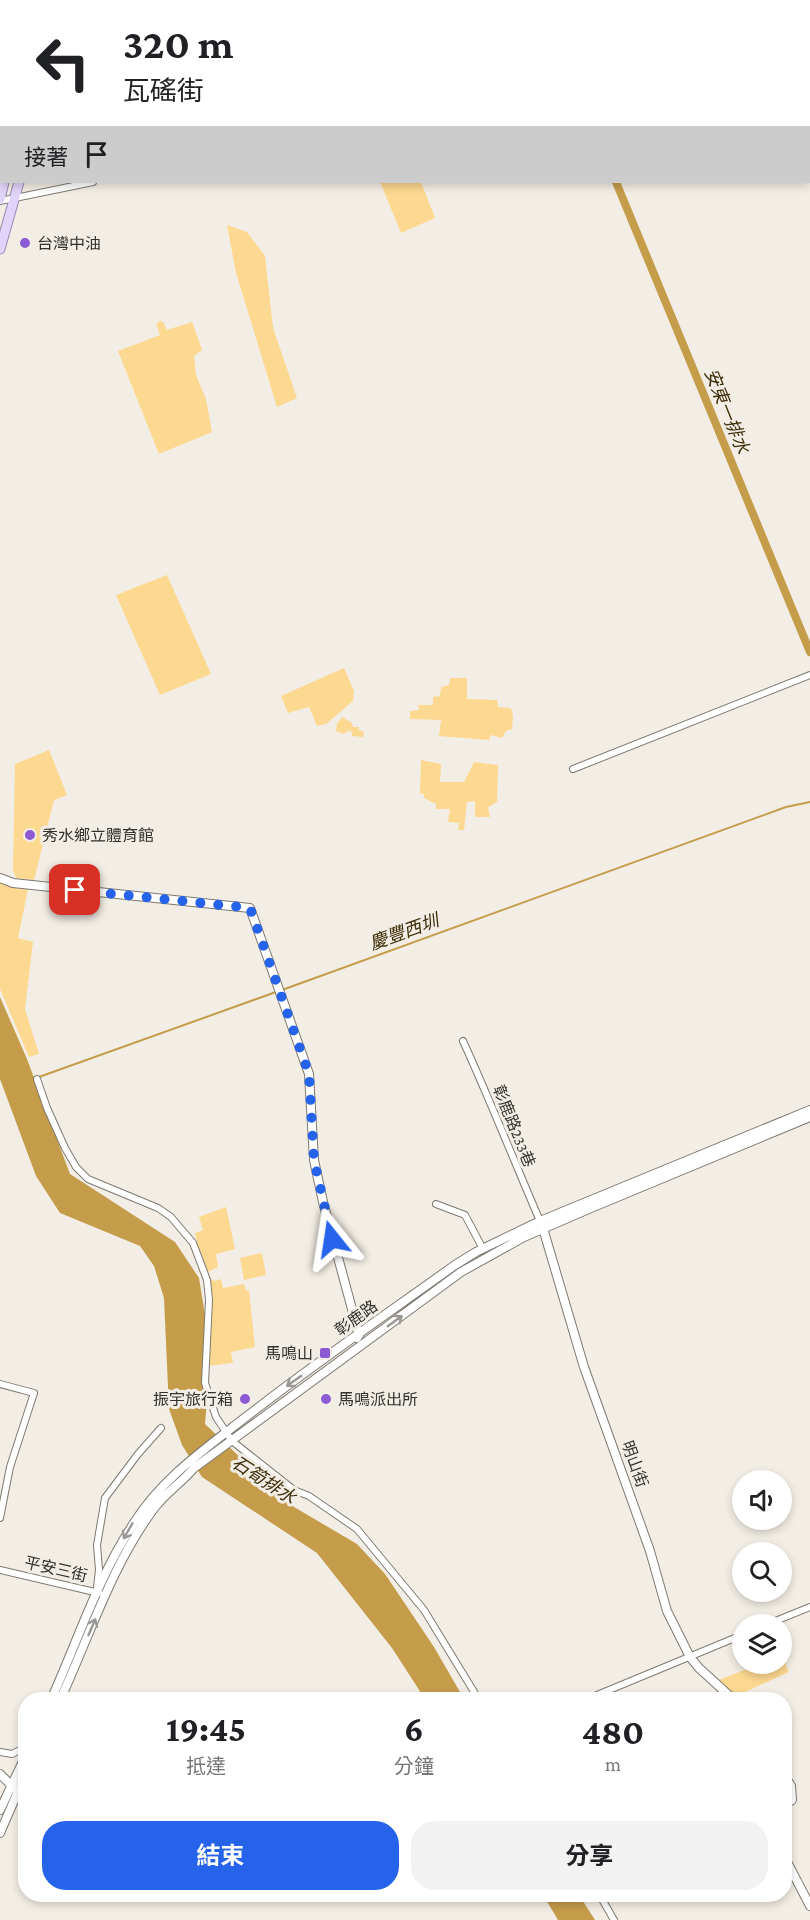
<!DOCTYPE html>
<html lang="zh-TW">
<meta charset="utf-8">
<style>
:root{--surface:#fff;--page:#f2f2f2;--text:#202124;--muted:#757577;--accent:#2563eb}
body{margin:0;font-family:"Crimson Pro","Noto Sans TC",serif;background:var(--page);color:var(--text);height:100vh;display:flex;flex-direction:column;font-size:22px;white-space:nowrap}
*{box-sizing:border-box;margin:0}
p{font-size:20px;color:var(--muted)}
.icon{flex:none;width:33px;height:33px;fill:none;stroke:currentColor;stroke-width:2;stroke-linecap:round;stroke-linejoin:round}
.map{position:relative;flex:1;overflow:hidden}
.panel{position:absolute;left:18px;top:1692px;width:774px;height:210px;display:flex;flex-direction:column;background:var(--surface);border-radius:24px;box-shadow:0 3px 9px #0003}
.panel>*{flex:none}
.top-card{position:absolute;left:0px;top:0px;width:810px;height:183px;box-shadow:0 3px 9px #0003;background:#fff;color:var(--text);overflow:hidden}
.fabs{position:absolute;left:732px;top:1470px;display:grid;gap:12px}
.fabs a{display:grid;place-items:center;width:60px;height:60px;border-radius:50%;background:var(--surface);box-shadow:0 3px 9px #0003;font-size:30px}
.pin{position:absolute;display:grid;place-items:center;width:51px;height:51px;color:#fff;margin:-26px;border-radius:12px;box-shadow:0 3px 9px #0006}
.me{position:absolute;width:66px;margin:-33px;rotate:345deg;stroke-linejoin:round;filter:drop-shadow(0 0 4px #0008)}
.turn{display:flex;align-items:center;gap:21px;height:126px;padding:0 24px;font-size:27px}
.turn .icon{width:78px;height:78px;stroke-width:2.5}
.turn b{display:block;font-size:42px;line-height:51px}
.then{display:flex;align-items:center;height:57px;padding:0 24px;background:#0003;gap:12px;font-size:22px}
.eta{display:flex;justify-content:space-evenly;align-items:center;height:102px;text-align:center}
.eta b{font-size:36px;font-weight:700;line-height:42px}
.action{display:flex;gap:12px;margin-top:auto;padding:12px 24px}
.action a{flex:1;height:69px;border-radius:24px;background:var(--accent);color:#fff;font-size:24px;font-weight:700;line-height:69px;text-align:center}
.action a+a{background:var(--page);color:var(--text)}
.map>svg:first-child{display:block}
</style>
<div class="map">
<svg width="810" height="1920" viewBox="0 0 810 1920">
<rect width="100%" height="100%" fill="#f3eee5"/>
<path fill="#fdd890" d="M 380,182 L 421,182 L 435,218 L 401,233 Z
M 227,225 L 247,232 L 265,256 L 273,328 L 297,398 L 277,407 L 236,273 Z
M 160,321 L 163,322 L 167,330 L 192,322 L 202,350 L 194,356 L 196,375 L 206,399 L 212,432 L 159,454 L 118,351 L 160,335 L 156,324 Z
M 167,575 L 211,674 L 160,695 L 116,595 Z
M 344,668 L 354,691 L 353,701 L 326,724 L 317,726 L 309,707 L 288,713 L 281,696 Z
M 450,678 L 467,678 L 467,699 L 497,700 L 498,707 L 511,708 L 513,716 L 512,729 L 506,731 L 502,738 L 491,735 L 489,740 L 439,736 L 441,720 L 410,719 L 410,711 L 419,710 L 418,705 L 433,705 L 433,697 L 440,696 L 441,687 L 449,685 Z
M 342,717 L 352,723 L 353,727 L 359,727 L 359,730 L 364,732 L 363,737 L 352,736 L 351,730 L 343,734 L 336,731 L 337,724 Z
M 49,750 L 67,795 L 54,800 L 34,880 L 16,878 L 13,870 L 15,764 Z
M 421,760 L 441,764 L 440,782 L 464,782 L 474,762 L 498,765 L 497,802 L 488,807 L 490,817 L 475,817 L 475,801 L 467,802 L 464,830 L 458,830 L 459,823 L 448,822 L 450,809 L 436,809 L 436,804 L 424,798 L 424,794 L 420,794 Z
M 0,881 L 28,889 L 18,938 L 33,942 L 25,1009 L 39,1054 L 29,1057 L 0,989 Z
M 226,1207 L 235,1249 L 216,1254 L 218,1267 L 206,1273 L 200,1256 L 195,1233 L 203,1230 L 199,1217 Z
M 262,1253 L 266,1275 L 244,1280 L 240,1258 Z
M 206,1277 L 215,1281 L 221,1279 L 223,1288 L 244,1284 L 246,1291 L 249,1290 L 255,1347 L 231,1352 L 233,1363 L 206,1366 Z
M 782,1655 L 789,1672 L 734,1697 L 716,1681 L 760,1664 L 782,1664 Z"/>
<path fill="#c59c4a" d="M 0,997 L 27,1059 L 70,1174 L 175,1242 L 199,1278 L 207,1327 L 208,1348 L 202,1376 L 207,1400 L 205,1424 L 289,1504 L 357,1544 L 385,1574 L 434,1647 L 464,1699 L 425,1699 L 392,1648 L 317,1553 L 202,1477 L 182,1445 L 169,1409 L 164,1298 L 154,1266 L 140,1246 L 60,1213 L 36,1176 L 0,1079 Z
M 543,1895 L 579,1895 L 595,1920 L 558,1920 Z"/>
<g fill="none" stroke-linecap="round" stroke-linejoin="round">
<path stroke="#c59c4a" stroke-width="2" d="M 282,990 L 786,807 L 810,802
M 39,1077 L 276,992"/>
<path stroke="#c59c4a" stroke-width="8" d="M 540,0 L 540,2
M 616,182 L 810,652"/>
<g stroke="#7e7971" stroke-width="8">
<path id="street" d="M 457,0 L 458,2
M 675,2 L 679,0
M 0,201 L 93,182
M 573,769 L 810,675
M 463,1041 C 490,1100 514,1161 540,1221
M 37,1079 L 47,1108 L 65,1148 L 76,1167 L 88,1179 L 158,1208 L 171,1217 L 193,1243 L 207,1280 L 209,1300 L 205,1383 L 216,1417 L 232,1441 L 294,1490 L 309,1496 L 357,1529 L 424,1610 L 479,1700
M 436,1204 L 465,1215 L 483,1249
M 0,1384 L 34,1393 L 10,1467 L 0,1518
M 0,1570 L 99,1593
M 97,1587 L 99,1570 L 97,1545 L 105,1498 L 138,1454 L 161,1428
M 768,1624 L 810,1607
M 585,1700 L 742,1635
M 0,1752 L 12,1754 L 26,1747
M 599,1894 L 614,1920"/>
</g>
<g stroke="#7e7971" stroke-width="10">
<path id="secondary" d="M 0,878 L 13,883 L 250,908 L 309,1074 L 314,1160 L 323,1202 L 359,1335 L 357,1338
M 542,1225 L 584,1367 L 650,1551 L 667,1611 L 690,1657 L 699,1668 L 734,1700
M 51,1700 C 78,1640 98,1577 134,1523 C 161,1480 202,1451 242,1420 C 311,1366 384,1316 455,1265 L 476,1252 L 540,1221 L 810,1110
M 60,1700 C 90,1635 112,1564 155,1507 C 166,1493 182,1482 194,1468 L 461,1272 L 524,1237 L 591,1208 L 810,1117
M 0,1774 L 15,1789
M 784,1775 L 791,1786 L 792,1800 L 784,1805
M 0,1810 L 26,1755
M 0,1833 L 26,1773
M 784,1856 L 810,1906"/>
</g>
<g stroke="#9789b0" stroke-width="11">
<path id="primary" d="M 43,2 L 43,0
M 55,2 L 56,0
M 0,199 L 4,182
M 0,249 L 19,182"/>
</g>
<use href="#street" stroke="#fff" stroke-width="6"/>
<use href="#secondary" stroke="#fff" stroke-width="8"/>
<use href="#primary" stroke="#e1d4fa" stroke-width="9"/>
</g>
<defs><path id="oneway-shaft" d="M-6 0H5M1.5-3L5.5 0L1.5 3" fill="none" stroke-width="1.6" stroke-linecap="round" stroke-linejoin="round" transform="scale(1.5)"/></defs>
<g stroke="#999896">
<use href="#oneway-shaft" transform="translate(395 1321) rotate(-36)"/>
<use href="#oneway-shaft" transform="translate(294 1381) rotate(145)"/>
<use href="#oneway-shaft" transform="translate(128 1531) rotate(120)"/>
<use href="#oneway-shaft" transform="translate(92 1627) rotate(-67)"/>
</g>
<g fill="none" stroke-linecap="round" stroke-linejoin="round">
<path stroke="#2563eb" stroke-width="10" stroke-dasharray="0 18" d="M 75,890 L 250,908 L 309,1074 L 314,1160 L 332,1239"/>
</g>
<g fill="#8c5bd4" stroke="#f3eee5" stroke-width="2">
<circle cx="25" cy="243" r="6"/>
<circle cx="30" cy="835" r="6"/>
<rect x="319" y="1347" width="12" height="12" rx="3"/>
<circle cx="245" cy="1399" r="6"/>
<circle cx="326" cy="1399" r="6"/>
</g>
<g text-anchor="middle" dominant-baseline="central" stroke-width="6" stroke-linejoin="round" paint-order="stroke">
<g font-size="16" fill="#33312d" stroke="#f3eee5" text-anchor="start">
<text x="37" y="243">台灣中油</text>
<text x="42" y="835">秀水鄉立體育館</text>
<text x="313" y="1353" text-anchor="end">馬鳴山</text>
<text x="233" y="1399" text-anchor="end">振宇旅行箱</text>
<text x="338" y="1399">馬鳴派出所</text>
</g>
<g font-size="16" fill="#33312d" stroke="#f3eee5">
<text transform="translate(514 1126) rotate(68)">彰鹿路233巷</text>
<text transform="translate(356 1318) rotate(-36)">彰鹿路</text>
<text transform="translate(635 1464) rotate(70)">明山街</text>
<text transform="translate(56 1569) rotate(13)">平安三街</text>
</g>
<g font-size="18" font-style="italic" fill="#3e2e09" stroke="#f3eee5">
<text transform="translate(727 411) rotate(68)">安東一排水</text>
<text transform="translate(404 932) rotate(-20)">慶豐西圳</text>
<text transform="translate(264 1480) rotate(33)">石筍排水</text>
</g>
</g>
</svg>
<div class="fabs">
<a><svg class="icon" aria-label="sound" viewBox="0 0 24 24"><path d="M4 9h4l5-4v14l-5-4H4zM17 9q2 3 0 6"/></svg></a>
<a><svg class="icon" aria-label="search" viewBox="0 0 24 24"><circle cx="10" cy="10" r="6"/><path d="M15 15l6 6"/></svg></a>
<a><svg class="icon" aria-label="layers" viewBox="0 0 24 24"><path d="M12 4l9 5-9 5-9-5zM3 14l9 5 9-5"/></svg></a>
</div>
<div class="pin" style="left:75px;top:890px;background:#d93025"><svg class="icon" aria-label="arrive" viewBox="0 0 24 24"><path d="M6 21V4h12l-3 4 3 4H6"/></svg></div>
<svg class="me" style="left:332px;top:1239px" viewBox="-20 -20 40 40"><path d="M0-17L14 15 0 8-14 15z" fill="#2563eb" stroke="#fff" stroke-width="4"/></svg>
<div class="top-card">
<div class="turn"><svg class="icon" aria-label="left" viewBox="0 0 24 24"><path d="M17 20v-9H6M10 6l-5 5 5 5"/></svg><div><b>320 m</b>瓦磘街</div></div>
<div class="then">接著<svg class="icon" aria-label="arrive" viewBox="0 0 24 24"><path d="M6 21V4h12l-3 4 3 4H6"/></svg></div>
</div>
<section class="panel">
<div class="eta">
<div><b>19:45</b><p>抵達</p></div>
<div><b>6</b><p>分鐘</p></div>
<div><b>480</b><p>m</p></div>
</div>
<div class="action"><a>結束</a><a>分享</a></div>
</section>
</div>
